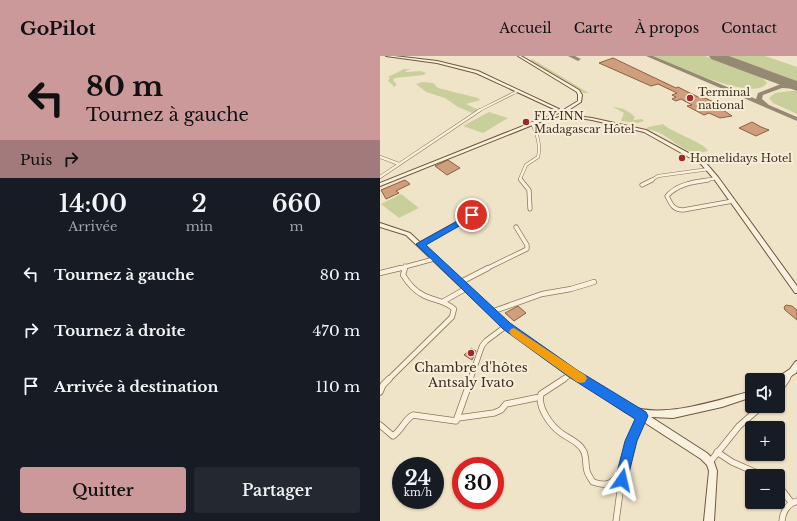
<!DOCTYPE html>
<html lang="fr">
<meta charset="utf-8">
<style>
:root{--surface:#171b24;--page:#242831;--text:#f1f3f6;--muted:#9ea1a6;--accent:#cc999b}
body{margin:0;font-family:"Libre Baskerville",serif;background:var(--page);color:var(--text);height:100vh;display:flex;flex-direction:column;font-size:15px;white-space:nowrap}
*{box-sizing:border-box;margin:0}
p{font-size:13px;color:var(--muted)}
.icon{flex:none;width:22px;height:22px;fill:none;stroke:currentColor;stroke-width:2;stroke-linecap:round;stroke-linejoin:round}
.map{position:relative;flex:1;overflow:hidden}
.sheet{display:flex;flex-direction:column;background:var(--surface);width:380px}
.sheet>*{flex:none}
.top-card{background:#cc999b;color:#111;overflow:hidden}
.controls{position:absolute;left:365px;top:317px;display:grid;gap:8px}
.controls a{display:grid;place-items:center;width:40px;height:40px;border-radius:4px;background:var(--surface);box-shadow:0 1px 3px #0004;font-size:20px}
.speed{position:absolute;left:12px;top:401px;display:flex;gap:8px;font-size:20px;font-weight:700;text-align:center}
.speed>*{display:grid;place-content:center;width:52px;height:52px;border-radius:50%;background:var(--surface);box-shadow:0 1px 3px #0004;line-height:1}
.speed small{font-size:10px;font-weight:400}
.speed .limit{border:6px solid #d22;background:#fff;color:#111}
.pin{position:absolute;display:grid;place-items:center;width:34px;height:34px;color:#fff;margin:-17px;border:2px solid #fff;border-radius:50%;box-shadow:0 1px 4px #0007}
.me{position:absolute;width:44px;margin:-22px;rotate:11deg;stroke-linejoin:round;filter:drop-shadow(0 0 3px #0008)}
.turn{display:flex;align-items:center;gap:14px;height:84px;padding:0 20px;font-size:18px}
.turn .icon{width:52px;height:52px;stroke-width:2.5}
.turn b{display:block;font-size:28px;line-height:34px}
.then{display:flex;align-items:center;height:38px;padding:0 20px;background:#0003;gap:8px;font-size:15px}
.eta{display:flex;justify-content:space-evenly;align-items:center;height:68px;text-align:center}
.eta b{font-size:24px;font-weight:600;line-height:28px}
.primary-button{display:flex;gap:8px;margin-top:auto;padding:8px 20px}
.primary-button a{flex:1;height:46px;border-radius:4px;background:var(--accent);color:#111;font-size:16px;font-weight:600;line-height:46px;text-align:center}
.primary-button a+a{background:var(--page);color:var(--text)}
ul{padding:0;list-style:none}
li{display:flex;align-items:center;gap:12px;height:56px;padding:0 20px}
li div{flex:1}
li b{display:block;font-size:15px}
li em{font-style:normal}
header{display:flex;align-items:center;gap:24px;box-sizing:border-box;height:56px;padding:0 20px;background:var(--accent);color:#111}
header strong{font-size:19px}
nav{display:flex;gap:22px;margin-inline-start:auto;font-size:14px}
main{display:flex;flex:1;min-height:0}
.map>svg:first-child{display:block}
</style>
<header>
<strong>GoPilot</strong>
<nav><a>Accueil</a><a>Carte</a><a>À propos</a><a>Contact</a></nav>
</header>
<main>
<section class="sheet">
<div class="top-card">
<div class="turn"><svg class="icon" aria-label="left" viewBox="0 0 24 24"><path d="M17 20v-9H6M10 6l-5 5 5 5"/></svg><div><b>80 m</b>Tournez à gauche</div></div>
<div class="then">Puis<svg class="icon" aria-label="right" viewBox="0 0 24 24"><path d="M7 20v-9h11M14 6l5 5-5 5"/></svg></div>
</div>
<div class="eta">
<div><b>14:00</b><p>Arrivée</p></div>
<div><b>2</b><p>min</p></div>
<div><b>660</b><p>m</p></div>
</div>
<ul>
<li><svg class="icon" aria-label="left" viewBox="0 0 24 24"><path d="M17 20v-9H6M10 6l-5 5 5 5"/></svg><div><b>Tournez à gauche</b></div><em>80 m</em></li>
<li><svg class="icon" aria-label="right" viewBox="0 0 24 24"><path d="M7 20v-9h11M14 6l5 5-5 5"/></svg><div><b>Tournez à droite</b></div><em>470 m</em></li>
<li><svg class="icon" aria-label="arrive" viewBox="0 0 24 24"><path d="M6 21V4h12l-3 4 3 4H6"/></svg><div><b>Arrivée à destination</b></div><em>110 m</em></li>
</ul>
<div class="primary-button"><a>Quitter</a><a>Partager</a></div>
</section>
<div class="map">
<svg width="417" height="465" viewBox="0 0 417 465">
<rect width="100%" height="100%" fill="#f0e4c8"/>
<path fill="#c9cf9b" d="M 273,0 L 325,0 L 382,21 L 387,27 C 374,47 292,8 273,0 Z
M 349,0 L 385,0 L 417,11 L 417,25 Z
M 152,3 L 209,37 L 203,37 L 197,32 L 150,5 Z
M 24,13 L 31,13 L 25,15 L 26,16 L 41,15 L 46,17 L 44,19 L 15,22 L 13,24 L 17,29 L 13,31 L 13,29 L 8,25 L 10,22 L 8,21 Z
M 43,26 L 53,27 L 58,32 L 98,42 L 100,44 L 86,48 L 99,54 L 92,57 L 78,51 L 65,42 L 46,36 L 36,28 Z
M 410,35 L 417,35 L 417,58 L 393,47 L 389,42 L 395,37 Z
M 233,51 C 241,51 249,55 255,61 L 253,64 L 262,63 L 264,65 L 258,67 L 241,65 L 244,57 Z
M 109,56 L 128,62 L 103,77 L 83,70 Z
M 283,68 C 291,76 325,87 328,95 C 323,96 319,97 315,97 C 299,94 280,71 266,74 L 268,71 Z
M 21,138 L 39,152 L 19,162 L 1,148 Z"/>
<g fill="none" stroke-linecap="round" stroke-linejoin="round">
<path fill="#968974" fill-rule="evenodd" d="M 188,0 L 195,0 L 201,3 L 198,5 Z
M 266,0 L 273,0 L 376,43 L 378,37 L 401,28 L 417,29 L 417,33 L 402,32 L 383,39 L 382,43 L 389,49 L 417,61 L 417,65 Z"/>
<path fill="#968974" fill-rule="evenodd" d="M 329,0 L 349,0 L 417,25 L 417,35 L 331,3 Z"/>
</g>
<path fill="#cf9f7d" stroke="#8d5f41" d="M 233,2 L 296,32 L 298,31 L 318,41 L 325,42 L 347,52 L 343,54 L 352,60 L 340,62 L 329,57 L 324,59 L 307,50 L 312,49 L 301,43 L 296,45 L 292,43 L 296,41 L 292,39 L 297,37 L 278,28 L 271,30 L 219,7 Z
M 372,66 L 381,71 L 389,74 L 376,80 L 359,72 Z
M 68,104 L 80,112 L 67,119 L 55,110 Z
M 25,124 L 30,128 L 16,135 L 19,137 L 6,143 L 1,134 Z
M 406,249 L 412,250 L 417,254 L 417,264 L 405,254 L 404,251 Z
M 138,250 L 146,257 L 134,265 L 125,257 Z
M 91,292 L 96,295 L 92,304 L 84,299 Z"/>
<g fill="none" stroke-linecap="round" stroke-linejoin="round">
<g stroke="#8d765c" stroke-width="3">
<path id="street-far4" d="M 98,55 L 136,36"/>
</g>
<g stroke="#8d765c" stroke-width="3.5">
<path id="street-far3" d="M 0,101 L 19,108
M 0,121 L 100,54
M 141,125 L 140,123 L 146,109 L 158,101 C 161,89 157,78 152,67
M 270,125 L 278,120 L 329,113
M 323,125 L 336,122"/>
</g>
<g stroke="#8d765c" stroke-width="5">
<path id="street-far2" d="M 141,124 L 149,134 L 150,153
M 328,124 C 314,126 297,128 287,140 C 291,148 293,154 303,154 L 353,145
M 262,129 L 272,124
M 40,188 L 92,159
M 17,213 L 54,203
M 24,213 L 25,210
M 106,213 L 147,193 L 147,189 L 136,171"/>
</g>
<g stroke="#8d765c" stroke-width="6">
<path id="street-far1" d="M 0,217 L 21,212
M 81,226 L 108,212
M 64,245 L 87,232
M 111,256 L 162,238 L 191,233 L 214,226
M 8,324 L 72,261 L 74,253 C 64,244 54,245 43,239 C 35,235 28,227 23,219 L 25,212
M 90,324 L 102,290 L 106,285 L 126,270
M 182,324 L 193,317
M 406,324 L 411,317"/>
</g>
<g stroke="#8d765c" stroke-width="7">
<path id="street" d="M 184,323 L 161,338 C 157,351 171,370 181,377 C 189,383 198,385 203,394 C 207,400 205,409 207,415 C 208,419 211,423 213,426 C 229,432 233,426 243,414
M 0,336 L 3,329 L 9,323
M 398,336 L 407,323
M 78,362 L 114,357 L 121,354 L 126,348 L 160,341
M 0,369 L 13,380 C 22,374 24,364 33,359 L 76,365 L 91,323
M 337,396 L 352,406 L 384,420
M 330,406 L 359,370 L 382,350
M 398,429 L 411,446
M 236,465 L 243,414 L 251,385 L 262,360
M 402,465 C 403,455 407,448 417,445"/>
</g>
<g stroke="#6f573f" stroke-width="2">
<path id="secondary" d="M 6,0 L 14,0 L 57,5 L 98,15 L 179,53 L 176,54 L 96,17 L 57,7 Z
M 138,0 L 141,0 L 199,34 L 202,39 L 201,46 L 187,55 L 185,55 L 185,53 L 198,45 L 198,39 L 197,36 Z
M 180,58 L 212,62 L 266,74 L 325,106 L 338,121 L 417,230 L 417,237 L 415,237 L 334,123 L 321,108 L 264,76 L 212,64 L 182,59 L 165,64 L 0,130 L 0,127 L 163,62 Z
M 0,167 L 30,177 L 128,268 L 141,278 L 250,350 C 284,363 338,344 372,335 L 372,341 L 342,351 L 293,362 L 271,361 L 327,397 L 333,403 L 337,415 L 334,465 L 324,465 L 329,415 L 327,409 L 321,403 L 253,359 L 245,356 L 137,282 L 124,272 L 26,179 L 0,171 Z
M 417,305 L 417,315 L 416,317 L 398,328 L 398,324 L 395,324 L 395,323 L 410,313 L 415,306 Z"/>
</g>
<use href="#street-far4" stroke="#faf1dc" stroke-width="2"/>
<use href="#street-far3" stroke="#faf1dc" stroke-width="2.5"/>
<use href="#street-far2" stroke="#faf1dc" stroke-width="3.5"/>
<use href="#street-far1" stroke="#faf1dc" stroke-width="4.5"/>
<use href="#street" stroke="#faf1dc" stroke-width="5.5"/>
<use href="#secondary" fill="#faf1dc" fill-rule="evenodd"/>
</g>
<path fill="#1a73e8" stroke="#114b97" d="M 92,157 L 95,158 L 95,161 L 46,189 L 130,267 L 197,314 L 266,356 L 268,360 L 257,385 L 246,429 L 242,431 L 237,429 L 235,424 L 245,385 L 255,363 L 189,321 L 123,273 L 36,188 Z"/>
<path fill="#f59e0b" d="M 134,272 L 205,319 L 207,322 L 205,326 L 201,327 L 197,326 L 131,279 L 129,276 L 131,273 Z"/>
<g fill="#9e2a2b" stroke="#f7eed8" stroke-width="1.5">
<circle cx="310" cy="42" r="4"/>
<circle cx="146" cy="66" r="4"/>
<circle cx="302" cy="102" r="4"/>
<circle cx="91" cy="297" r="4"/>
</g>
<g text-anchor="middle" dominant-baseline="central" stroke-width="4" stroke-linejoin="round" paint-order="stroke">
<g font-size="11" fill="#3d2e20" stroke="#f7eed8" text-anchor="start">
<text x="318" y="36">Terminal<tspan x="318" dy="13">national</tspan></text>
<text x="154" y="60">FLY INN<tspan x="154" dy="13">Madagascar Hôtel</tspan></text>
<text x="310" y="102">Homelidays Hotel</text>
</g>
<g font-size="13" fill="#3d2e20" stroke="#f7eed8">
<text x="91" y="311">Chambre d'hôtes<tspan x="91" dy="15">Antsaly Ivato</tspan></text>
</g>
</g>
</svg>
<div class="controls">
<a><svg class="icon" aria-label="sound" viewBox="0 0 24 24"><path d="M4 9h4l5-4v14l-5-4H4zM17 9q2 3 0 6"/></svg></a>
<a>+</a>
<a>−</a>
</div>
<div class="speed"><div>24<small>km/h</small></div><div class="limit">30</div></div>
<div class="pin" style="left:92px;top:159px;background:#d93025"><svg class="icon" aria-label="arrive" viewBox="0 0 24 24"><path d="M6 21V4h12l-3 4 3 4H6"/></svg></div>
<svg class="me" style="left:242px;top:424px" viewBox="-20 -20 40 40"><path d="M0-17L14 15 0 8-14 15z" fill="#1a73e8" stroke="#fff" stroke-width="4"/></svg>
</div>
</main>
